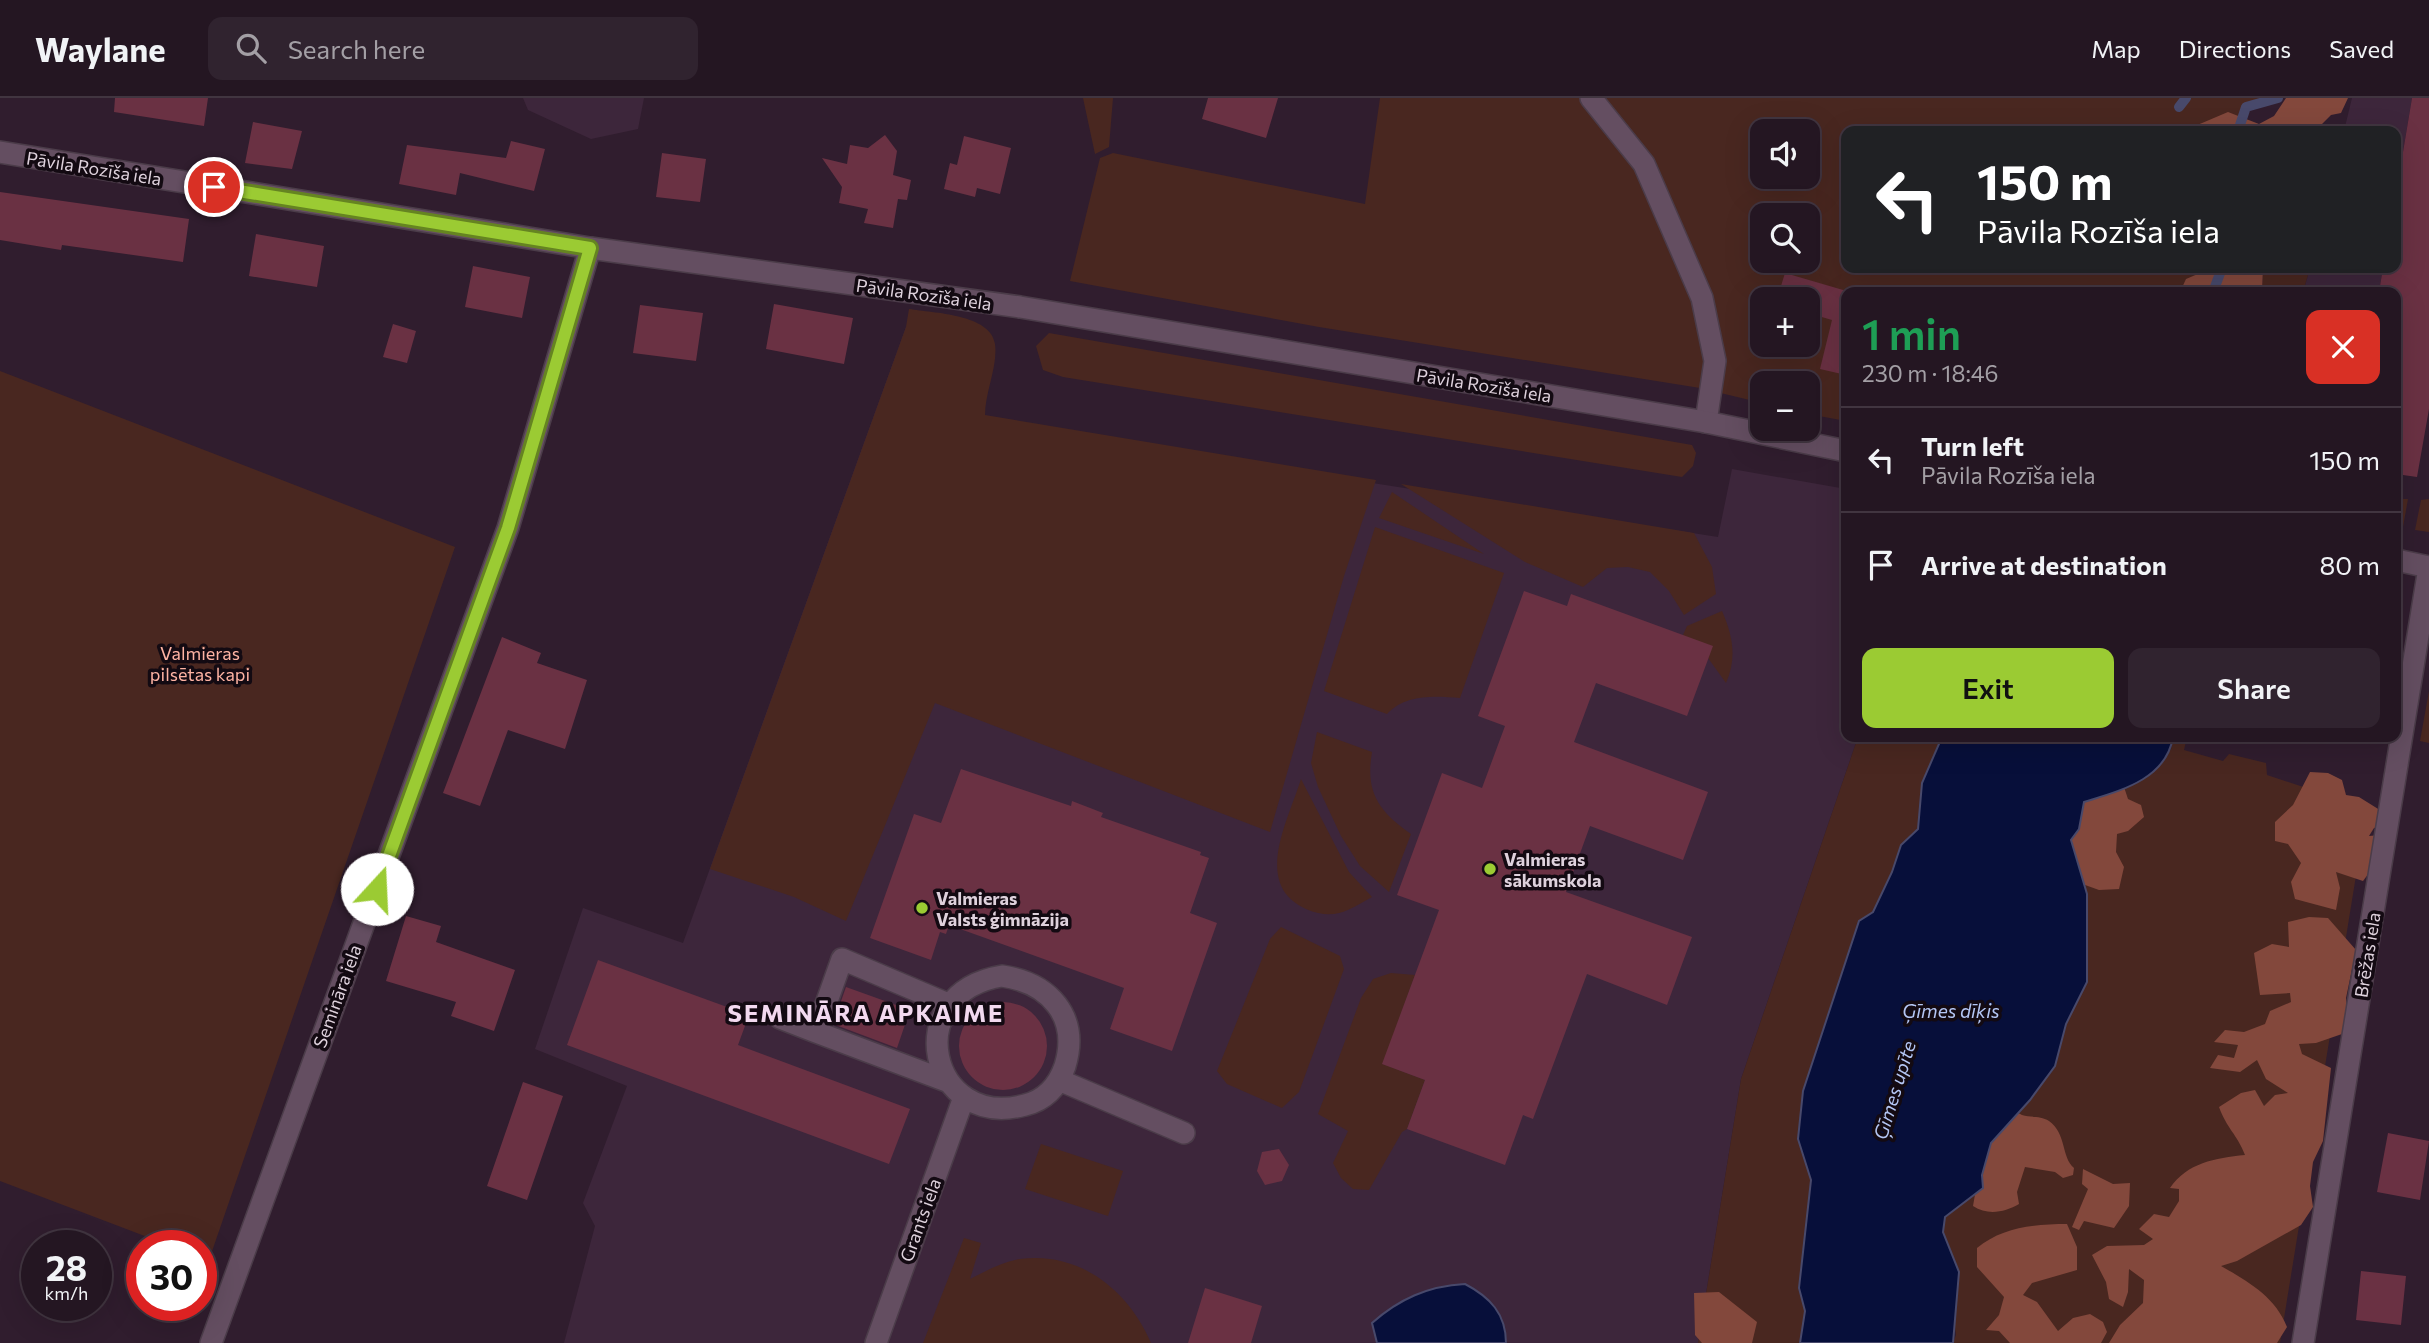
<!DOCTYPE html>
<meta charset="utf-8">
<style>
:root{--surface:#241622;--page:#30232f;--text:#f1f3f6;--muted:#a39fa5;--line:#413540;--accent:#9bcb33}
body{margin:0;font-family:Commissioner,sans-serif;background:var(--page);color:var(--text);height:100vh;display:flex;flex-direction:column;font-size:26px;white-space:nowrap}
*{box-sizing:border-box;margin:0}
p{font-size:23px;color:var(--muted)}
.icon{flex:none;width:38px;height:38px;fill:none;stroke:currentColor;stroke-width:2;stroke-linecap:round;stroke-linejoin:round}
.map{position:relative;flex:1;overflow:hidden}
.details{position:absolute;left:1841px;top:189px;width:560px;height:455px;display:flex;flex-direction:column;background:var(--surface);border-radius:14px;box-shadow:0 7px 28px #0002,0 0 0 2px var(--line)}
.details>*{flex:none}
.banner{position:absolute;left:1841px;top:28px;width:560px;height:147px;border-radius:14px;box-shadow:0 7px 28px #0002,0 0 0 2px var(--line);background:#202124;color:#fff;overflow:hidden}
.fabs{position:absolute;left:1750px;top:21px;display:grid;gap:14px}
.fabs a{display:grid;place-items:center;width:70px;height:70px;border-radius:14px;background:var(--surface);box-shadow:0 7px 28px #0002,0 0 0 2px var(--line);font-size:35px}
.speed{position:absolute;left:21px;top:1132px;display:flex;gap:14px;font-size:35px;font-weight:700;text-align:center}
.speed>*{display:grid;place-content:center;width:91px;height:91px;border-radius:50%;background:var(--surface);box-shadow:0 7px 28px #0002,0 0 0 2px var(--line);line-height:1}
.speed small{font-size:18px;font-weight:400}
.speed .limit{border:10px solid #d22;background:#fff;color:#111}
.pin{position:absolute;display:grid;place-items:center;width:60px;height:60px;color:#fff;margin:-30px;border:4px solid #fff;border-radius:50%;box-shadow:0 2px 7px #0007}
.me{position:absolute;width:77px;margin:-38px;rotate:20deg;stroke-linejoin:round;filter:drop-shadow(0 0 5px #0008)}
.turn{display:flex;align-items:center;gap:24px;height:147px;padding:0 21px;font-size:32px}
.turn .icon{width:91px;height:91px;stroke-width:2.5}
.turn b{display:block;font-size:49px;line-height:60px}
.round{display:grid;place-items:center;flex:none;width:74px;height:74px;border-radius:14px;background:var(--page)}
.summary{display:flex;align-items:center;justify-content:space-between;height:119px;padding:0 21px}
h1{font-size:42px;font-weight:600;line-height:52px;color:#1e9e55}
.cta{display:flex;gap:14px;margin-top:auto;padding:14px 21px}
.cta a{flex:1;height:80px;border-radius:14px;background:var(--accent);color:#111;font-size:28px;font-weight:600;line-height:80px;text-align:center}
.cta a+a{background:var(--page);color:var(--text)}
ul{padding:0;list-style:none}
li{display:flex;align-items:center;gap:21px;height:105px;padding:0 21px;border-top:2px solid var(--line)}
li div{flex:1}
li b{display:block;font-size:26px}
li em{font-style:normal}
header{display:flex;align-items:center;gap:42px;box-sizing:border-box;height:98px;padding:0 35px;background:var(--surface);border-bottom:2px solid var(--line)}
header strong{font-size:33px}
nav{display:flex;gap:38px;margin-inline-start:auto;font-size:24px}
.search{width:490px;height:63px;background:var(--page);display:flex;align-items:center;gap:18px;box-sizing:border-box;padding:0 24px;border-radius:14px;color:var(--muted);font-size:26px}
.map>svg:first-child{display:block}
</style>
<header>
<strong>Waylane</strong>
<div class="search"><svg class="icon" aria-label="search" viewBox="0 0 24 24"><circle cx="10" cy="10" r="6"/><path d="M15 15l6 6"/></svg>Search here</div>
<nav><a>Map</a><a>Directions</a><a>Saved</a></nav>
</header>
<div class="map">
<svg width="2429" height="1245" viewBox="0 0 2429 1245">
<rect width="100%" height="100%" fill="#301d2e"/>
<path fill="#3d263b" d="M 523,0 L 644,0 L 638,31 L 591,41 L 528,12 Z
M 2352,0 L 2412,0 L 2396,96 L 2396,33 L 2344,33 Z
M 2310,170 L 2383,170 L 2379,194 L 2303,194 Z
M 906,229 L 976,323 L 1718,439 L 1732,371 L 1846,391 L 1846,639 L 1858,639 L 1741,981 L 1698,1245 L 564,1245 L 595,1128 L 583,1105 L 627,988 L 535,951 L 583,810 L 683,845 Z"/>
<path fill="#492720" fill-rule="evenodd" d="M 1083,0 L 1113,0 L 1109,49 L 1095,56 Z
M 1380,0 L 2278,0 L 2246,9 L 2238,33 L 1846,33 L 1846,170 L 2222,170 L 2213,194 L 1846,194 L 1846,323 L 1808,316 L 1808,285 L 1762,285 L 1762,305 L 1700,290 L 1319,229 L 1070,183 L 1100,60 L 1113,55 L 1365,106 ZM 1762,33 L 1808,33 L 1808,79 L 1762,79 ZM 1762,117 L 1808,117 L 1808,163 L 1762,163 ZM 1762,201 L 1808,201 L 1808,247 L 1762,247 Z
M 2263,170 L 2310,170 L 2303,194 L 2262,194 Z
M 909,211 C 933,215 991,216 995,246 C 998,268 985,294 985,317 L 1376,382 L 1344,478 L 1270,734 L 935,605 L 846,823 L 794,799 L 710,771 L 906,229 Z
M 1049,235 L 1692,347 L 1696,355 L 1693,368 L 1682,379 L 1063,279 L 1043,272 L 1036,248 Z
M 0,273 L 455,449 L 209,1162 L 201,1159 L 201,1148 L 171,1148 L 0,1083 Z
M 1401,386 L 1694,435 L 1712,469 L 1716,496 L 1684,517 L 1669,493 L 1650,474 L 1628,469 L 1607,470 L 1583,489 L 1525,464 Z
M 1392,394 L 1484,456 L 1379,420 Z
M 2396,401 L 2408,401 L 2403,429 L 2396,428 Z
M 2429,401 L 2429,434 L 2415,432 L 2421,402 Z
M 1375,429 L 1504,475 L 1460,600 C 1434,598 1406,596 1387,616 L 1324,593 Z
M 1722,513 C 1733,538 1737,560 1726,585 L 1708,560 L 1683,537 L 1687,528 Z
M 2429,593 L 2429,645 L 2420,643 Z
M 1317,634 L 1372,654 C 1365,695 1379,713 1411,736 L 1389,794 L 1360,768 L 1341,738 L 1318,689 L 1311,665 Z
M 1858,639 L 1890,639 L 1902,643 L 1904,639 L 1942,639 L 1922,685 L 1918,731 L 1901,747 L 1892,774 L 1873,814 L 1859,824 L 1803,993 L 1798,1041 L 1811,1082 L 1799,1189 L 1805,1213 L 1800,1245 L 1698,1245 L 1741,981 Z
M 2173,639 L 2187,639 L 2184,652 L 2223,663 L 2229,656 L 2266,665 L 2267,677 L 2367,710 L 2280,1245 L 1953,1245 L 1956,1237 L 1943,1134 L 1945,1119 L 1983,1090 L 1991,1045 L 2030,1002 L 2055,968 L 2066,926 L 2087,884 L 2087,796 L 2071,742 L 2084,704 L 2163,663 L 2171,651 Z
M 1301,681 L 1349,774 L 1372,799 C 1347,813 1334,823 1306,811 C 1252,787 1288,723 1301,681 Z
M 1281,829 L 1340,858 L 1344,871 L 1299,994 L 1282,1010 L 1227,986 L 1217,973 L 1270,841 Z
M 1391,875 L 1415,877 L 1383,966 L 1425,982 L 1407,1031 L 1402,1034 L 1369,1092 L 1353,1091 L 1341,1080 L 1333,1065 L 1348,1033 L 1318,1016 L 1361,900 L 1373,881 Z
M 1041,1046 L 1123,1073 L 1108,1118 L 1025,1091 Z
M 964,1140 L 981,1145 L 970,1181 C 986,1173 1002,1164 1020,1161 C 1080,1153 1129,1193 1151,1245 L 923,1245 Z"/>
<path fill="#83483c" d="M 2286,0 L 2348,0 L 2341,15 L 2331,17 L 2318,30 L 2319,33 L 2192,33 L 2195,28 L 2228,14 L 2259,26 L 2274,18 Z
M 2212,170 L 2263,170 L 2262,194 L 2180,194 L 2186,181 Z
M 2310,674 L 2328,675 L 2342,682 L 2346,697 L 2359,699 L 2383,714 L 2382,728 L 2374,730 L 2369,738 L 2380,737 L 2378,763 L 2363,783 L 2336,774 L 2340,790 L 2336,812 L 2295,801 L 2291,784 L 2301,765 L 2288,746 L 2275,743 L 2275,724 L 2293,707 Z
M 2120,677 L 2128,701 L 2141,707 L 2144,719 L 2128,733 L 2117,736 L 2116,754 L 2124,769 L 2119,791 L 2099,792 L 2074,783 L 2067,749 L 2075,702 Z
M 2309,819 L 2328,820 L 2356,852 L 2346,900 L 2348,919 L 2342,936 L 2316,945 L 2299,946 L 2302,956 L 2331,970 L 2323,1043 L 2313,1064 L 2310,1088 L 2313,1109 L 2301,1127 L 2237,1163 L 2221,1168 C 2247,1183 2275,1198 2287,1229 L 2277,1245 L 2109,1245 L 2120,1227 L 2143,1205 L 2144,1182 L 2129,1171 L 2128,1194 L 2123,1209 L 2109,1201 L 2106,1184 L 2092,1157 L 2107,1148 L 2144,1147 L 2153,1141 L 2139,1131 L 2154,1116 L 2169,1119 L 2179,1103 L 2179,1091 L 2170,1090 C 2187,1065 2215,1060 2245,1057 C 2237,1036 2227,1031 2219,1009 L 2241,995 L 2255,992 L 2264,1008 L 2275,997 L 2288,995 L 2266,981 L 2257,962 L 2240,974 L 2210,970 L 2218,957 L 2234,960 L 2238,947 L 2214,944 L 2225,932 L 2244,934 L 2265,926 L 2270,913 L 2291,904 L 2290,895 L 2260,897 L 2254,855 L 2272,846 L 2289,849 L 2288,824 Z
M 2008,1007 C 2012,1010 2017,1015 2022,1017 C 2030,1020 2040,1017 2049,1023 C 2067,1036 2061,1059 2074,1070 L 2073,1077 L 2063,1080 L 2055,1074 L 2025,1069 L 2017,1094 L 2019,1106 C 2005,1114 1988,1118 1973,1108 L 1981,1062 Z
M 2083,1071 L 2113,1086 L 2130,1085 L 2129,1108 L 2114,1130 L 2084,1123 L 2079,1132 L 2072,1129 L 2088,1091 L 2082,1086 Z
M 2067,1126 L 2077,1149 L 2077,1172 L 2032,1185 L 2023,1197 L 2037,1204 L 2058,1233 L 2073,1220 L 2090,1216 L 2103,1224 L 2107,1234 L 2101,1245 L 2010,1245 L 1999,1233 L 1986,1232 L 1999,1217 L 2004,1199 L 1977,1169 L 1977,1150 C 2002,1129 2035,1126 2067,1126 Z
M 1719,1194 L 1757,1224 L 1752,1245 L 1702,1245 L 1695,1237 L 1694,1195 Z"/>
<path fill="#070f3a" stroke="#48496b" stroke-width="2" d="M 1942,639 L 2173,639 C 2166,682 2119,693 2084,704 L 2079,731 L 2071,742 L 2087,796 L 2087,884 L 2066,926 L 2055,968 L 2030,1002 L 1991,1045 L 1982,1077 L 1983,1090 L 1945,1119 L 1943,1134 L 1959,1174 L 1953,1245 L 1800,1245 L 1805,1213 L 1799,1190 L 1811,1082 L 1798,1041 L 1803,993 L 1859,823 L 1873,814 L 1892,774 L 1901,747 L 1918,731 L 1922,685 Z
M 1465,1186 C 1490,1199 1506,1216 1506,1245 L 1377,1245 L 1372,1225 C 1399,1201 1428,1188 1465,1186 Z"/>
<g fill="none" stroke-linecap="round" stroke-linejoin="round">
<path stroke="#48496b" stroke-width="10" d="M 2179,9 L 2186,0
M 2238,33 L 2246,9 L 2278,0
M 2213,194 L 2222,170"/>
</g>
<path fill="#6a3143" d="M 115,0 L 208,0 L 204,28 L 114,14 Z
M 1208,0 L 1278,0 L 1266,40 L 1202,21 Z
M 2412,0 L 2429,0 L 2429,311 L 2417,379 L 2396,376 L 2396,194 L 2379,194 L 2383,170 L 2396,170 L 2396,96 Z
M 253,24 L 302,33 L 292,71 L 245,65 Z
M 885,37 L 897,53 L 893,77 L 911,82 L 907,102 L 898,101 L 893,130 L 864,125 L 868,111 L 839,105 L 842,89 L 822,60 L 847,66 L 850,47 L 868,50 Z
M 964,38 L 1011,50 L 1000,96 L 977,90 L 975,99 L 944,91 L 950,65 L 957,67 Z
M 511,43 L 545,51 L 534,93 L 460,75 L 456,97 L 399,86 L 407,47 L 506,60 Z
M 662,55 L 706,61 L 700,104 L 656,99 Z
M 0,94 L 189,121 L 183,164 L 62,147 L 61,152 L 0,142 Z
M 256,136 L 324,148 L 317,189 L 249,178 Z
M 473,168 L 530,179 L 522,220 L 465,209 Z
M 1785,175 L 1850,194 L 1846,194 L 1846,277 L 1820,271 L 1832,222 L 1808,215 L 1808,201 L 1777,201 Z
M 774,206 L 853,220 L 844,266 L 766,251 Z
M 640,207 L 703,215 L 696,263 L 633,255 Z
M 393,226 L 416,233 L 407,265 L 383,259 Z
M 1524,493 L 1567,508 L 1571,496 L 1713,548 L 1687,618 L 1596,585 L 1574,644 L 1708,694 L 1683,762 L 1590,728 L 1566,794 L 1692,839 L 1667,907 L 1587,876 L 1533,1021 L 1523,1017 L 1505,1067 L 1407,1031 L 1425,982 L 1382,966 L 1439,812 L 1397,797 L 1442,675 L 1482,690 L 1505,628 L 1478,618 Z
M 502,539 L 541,555 L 537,565 L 587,582 L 565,651 L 508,632 L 480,708 L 443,695 Z
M 961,671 L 1071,708 L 1072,703 L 1103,715 L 1101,719 L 1201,754 L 1200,757 L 1209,760 L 1190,815 L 1217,825 L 1172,953 L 1110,931 L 1124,890 L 949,827 L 946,836 L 940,834 L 931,862 L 870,840 L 914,716 L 941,725 Z
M 406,818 L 441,828 L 436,844 L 515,872 L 494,933 L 451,918 L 456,904 L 386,883 Z
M 598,862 L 749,917 L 738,947 L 910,1011 L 889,1066 L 567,947 Z
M 846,889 L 910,912 L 897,950 L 833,926 Z
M959 948a44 44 0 1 1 88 0a44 44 0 1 1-88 0Z
M 523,984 L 563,998 L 527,1102 L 487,1088 Z
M 2388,1035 L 2429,1043 L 2420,1102 L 2377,1094 Z
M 1279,1051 L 1289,1067 L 1282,1083 L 1265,1087 L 1257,1073 L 1262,1054 Z
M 2361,1173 L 2406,1178 L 2401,1227 L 2356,1222 Z
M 1205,1190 L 1262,1208 L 1251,1245 L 1188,1245 Z"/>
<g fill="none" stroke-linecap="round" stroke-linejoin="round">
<g stroke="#4b3c49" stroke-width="24">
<path id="minor" d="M 1591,0 L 1644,66 L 1702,200 L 1715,263 L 1706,324
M 1002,878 C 1049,885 1080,918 1065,968 C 1058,988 1046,1002 1025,1007 C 929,1033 898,895 1002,878 Z
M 948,906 L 842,861 L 816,934 L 949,984
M 780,920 L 816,934
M 1059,982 L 1184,1035
M 211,1245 L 508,430 L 590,150
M 876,1245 L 964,999"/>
</g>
<g stroke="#4b3c49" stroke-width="24">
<path id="tertiary" d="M 0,54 L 590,150 L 1020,209 L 1706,324 L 1846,353
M 2396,462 L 2429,469
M 2303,1245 L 2429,470"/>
</g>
<use href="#minor" stroke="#644e61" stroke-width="21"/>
<use href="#tertiary" stroke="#644e61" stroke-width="21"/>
</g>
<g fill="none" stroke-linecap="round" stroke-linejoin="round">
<g stroke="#658421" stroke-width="18">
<path id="route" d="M 214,89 L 590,150 L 508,430 L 377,791"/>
</g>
<use href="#route" stroke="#9bcb33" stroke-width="12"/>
</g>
<g fill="#9bcb33" stroke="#130a12" stroke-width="2.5">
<circle cx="1490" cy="771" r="7"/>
<circle cx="922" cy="810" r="7"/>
</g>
<g text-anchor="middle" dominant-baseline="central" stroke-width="7" stroke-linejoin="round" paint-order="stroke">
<g font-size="18" fill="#ded1dc" stroke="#130a12">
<text transform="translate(94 70) rotate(9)">Pāvila Rozīša iela</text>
<text transform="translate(924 196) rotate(8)">Pāvila Rozīša iela</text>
<text transform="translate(1484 287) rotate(9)">Pāvila Rozīša iela</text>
<text transform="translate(2367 857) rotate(-81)">Brēžas iela</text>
<text transform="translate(337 898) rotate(-70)">Semināra iela</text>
<text transform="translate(920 1122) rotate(-70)">Grants iela</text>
</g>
<g font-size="18" fill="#feb3a3" stroke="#130a12">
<text x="200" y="555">Valmieras<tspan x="200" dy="21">pilsētas kapi</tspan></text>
</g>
<g font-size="18" font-weight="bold" fill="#ded1dc" stroke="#130a12" text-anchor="start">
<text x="1504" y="761">Valmieras<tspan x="1504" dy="21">sākumskola</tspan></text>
<text x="936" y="800">Valmieras<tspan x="936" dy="21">Valsts ģimnāzija</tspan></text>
</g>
<g font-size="19" font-style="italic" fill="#b4c6f4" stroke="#130a12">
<text x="1951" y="912">Ģīmes dīķis</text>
<text transform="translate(1894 992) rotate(-73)">Ģīmes upīte</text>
</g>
<g font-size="24" font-weight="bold" letter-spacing="2" fill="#f2d9ef" stroke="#130a12">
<text x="866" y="914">SEMINĀRA APKAIME</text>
</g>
</g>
</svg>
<div class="fabs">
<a><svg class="icon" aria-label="sound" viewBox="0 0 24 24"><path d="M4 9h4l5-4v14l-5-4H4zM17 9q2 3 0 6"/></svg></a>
<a><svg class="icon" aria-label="search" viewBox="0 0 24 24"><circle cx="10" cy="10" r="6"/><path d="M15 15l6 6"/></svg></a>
<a>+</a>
<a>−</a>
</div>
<div class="speed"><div>28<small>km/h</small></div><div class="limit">30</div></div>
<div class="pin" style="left:214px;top:89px;background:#d93025"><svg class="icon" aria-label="arrive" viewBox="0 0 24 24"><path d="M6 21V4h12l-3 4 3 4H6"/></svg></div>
<svg class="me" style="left:377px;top:791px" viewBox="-20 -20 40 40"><circle r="19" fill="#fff"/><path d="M0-13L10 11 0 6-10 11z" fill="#9bcb33"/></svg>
<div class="banner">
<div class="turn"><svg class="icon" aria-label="left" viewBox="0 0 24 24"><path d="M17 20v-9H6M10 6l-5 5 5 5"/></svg><div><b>150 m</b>Pāvila Rozīša iela</div></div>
</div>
<section class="details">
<div class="summary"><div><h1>1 min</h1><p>230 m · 18:46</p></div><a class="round" style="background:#d93025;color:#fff"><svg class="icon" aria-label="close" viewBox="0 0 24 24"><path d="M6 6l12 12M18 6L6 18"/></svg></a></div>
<ul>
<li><svg class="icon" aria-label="left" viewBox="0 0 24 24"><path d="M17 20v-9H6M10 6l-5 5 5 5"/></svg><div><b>Turn left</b><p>Pāvila Rozīša iela</p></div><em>150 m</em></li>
<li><svg class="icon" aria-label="arrive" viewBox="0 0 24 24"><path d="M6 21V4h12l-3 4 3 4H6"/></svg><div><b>Arrive at destination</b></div><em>80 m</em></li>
</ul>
<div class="cta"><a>Exit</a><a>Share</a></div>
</section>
</div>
